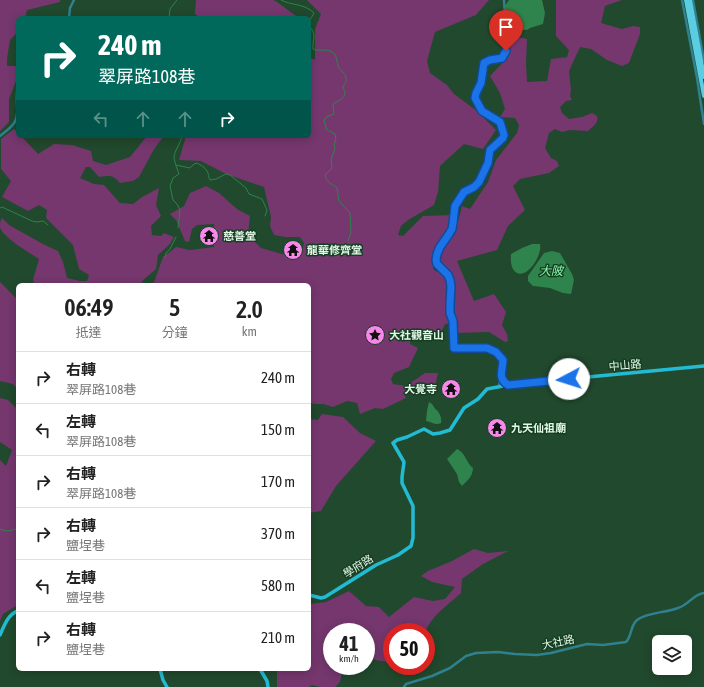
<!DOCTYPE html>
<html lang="zh-TW">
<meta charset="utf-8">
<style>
:root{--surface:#fff;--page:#f2f2f2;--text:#222;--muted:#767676;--line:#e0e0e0}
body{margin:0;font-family:"Asap Condensed","Noto Sans TC",sans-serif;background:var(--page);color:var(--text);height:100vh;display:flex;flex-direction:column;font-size:15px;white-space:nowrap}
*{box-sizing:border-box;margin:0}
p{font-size:13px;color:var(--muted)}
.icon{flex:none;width:22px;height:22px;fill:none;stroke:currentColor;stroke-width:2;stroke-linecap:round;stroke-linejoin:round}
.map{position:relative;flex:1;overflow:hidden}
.sheet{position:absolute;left:16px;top:283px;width:295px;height:388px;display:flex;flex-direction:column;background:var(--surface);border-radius:6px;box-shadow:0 2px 10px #0003}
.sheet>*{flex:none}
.guide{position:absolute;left:16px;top:16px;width:295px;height:122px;border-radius:6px;box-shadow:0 2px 10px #0003;background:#00695c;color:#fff;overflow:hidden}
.buttons{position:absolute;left:652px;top:635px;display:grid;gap:8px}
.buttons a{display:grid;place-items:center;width:40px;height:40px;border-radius:6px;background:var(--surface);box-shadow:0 2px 10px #0003;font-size:20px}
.speed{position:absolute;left:323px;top:623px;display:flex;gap:8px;font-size:20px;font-weight:700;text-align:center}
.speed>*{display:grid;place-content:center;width:52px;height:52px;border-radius:50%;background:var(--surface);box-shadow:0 2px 10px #0003;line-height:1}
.speed small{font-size:10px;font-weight:400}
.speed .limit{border:6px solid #d22;background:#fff;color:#111}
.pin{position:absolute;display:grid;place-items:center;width:34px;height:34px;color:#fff;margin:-41px -17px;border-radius:50% 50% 50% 0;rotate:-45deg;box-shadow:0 0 4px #0007}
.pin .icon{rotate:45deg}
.me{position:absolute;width:44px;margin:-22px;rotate:265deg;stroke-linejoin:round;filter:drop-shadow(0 0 3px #0008)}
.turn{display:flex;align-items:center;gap:14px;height:84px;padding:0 16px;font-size:18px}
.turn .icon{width:52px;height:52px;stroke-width:2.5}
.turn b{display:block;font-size:28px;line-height:34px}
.lanes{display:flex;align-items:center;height:38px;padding:0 16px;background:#0003;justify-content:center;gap:20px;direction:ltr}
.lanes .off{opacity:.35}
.eta{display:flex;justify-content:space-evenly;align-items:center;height:68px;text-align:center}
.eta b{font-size:24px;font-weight:600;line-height:28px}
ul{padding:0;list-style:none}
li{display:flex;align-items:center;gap:12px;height:52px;padding:0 16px;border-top:1px solid var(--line)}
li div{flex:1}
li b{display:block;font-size:15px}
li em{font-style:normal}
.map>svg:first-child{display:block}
</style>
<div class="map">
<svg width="704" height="687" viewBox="0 0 704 687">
<rect width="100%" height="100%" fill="#21492d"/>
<path fill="#75376e" d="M 0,0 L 60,0 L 60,2 L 27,10 L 25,18 L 18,18 L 18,32 L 10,40 L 7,59 L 7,66 L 18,66 L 18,76 L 9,99 L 9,122 L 0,131 Z
M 196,0 L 273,0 L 277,2 L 296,16 L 296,18 L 200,18 L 195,14 Z
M 307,0 L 489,0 L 476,15 L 435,32 L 427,61 L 430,73 L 447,85 L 454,94 L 477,111 L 496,130 L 483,149 L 464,144 L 440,166 L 438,192 L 434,205 L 408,220 L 401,226 L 398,235 L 403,236 L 423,216 L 451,215 C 451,224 451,232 442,236 C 439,243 437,249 435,256 C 434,261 435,265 433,269 L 437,272 L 440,269 C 453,281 448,295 448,311 C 448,315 450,319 450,323 L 445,324 L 439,337 L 431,335 L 420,331 L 410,337 L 410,344 L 418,348 L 409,367 L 394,373 L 391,379 L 393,384 L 406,386 L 425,373 L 438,373 L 433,395 L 414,388 L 404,392 L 406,398 L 383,409 L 375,408 L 360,414 L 357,403 L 347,401 L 333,407 L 323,404 L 316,404 L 309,403 L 309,285 L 153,285 L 163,257 L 176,247 L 190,250 L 214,247 L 214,224 L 197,225 L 192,229 L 189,242 L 185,241 L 176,220 L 170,214 L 184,206 L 190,193 L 206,186 L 219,193 L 237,209 L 250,216 L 248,235 L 261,248 L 289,256 L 299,256 L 302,253 L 304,243 L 300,237 L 285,237 L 274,235 L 270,226 L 271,217 L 264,187 L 226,174 L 201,161 L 179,160 L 186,136 L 309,136 L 309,57 L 315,60 L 315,29 L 321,14 Z
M 556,0 L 622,0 L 605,6 L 601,23 L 622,29 L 633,26 L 640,27 L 640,34 L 629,63 L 622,66 L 607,60 L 591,49 L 580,47 L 569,71 L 571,90 L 570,96 L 572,100 L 566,101 L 560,107 L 562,113 L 569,119 L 582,117 L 592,113 L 597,116 C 599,123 593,126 588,131 L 570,130 L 562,132 L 555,129 L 549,133 L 545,148 L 551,158 L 557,161 L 559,166 L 549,173 L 520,179 L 513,186 L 525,210 L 508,226 L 497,250 L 457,261 L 474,301 L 494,294 L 506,312 L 502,325 L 507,334 L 508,341 L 505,342 L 489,332 L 457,333 L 453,302 L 454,284 L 449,270 L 441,264 L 439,256 L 459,218 L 462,206 L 470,209 L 488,182 L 496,160 L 517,133 L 519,125 L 515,118 L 500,117 L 505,109 L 500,93 L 490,76 L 508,57 L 512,36 L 527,39 L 526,63 L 527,82 L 547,81 L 551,59 L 567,57 L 569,50 L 556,36 Z
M 14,129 L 18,133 L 18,136 L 21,136 L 38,154 L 54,144 L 72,145 L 91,151 L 93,161 L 106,165 L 130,157 L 147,136 L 164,136 L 154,149 L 139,177 L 133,181 L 120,183 C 112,174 110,176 99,177 L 90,167 L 86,167 L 80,178 L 94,184 L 104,185 L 120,203 L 133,204 L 142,197 L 159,188 L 156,205 L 161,216 L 151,226 L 152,235 L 161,236 L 164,233 L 174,237 L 170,244 L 158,255 L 156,269 L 142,281 L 143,285 L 35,285 L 33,280 L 39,259 C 30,253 2,237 0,227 C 0,224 0,221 2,218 L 9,225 L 43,244 L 58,251 L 63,262 L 67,278 L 80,281 L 87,281 L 89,275 L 79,269 L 73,245 L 46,218 L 47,210 L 39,205 L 28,211 L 2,197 L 11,181 L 1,169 L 1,139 Z
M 0,282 L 18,300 L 18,389 L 13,384 L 0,381 Z
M 0,398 L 8,400 L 18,410 L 18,606 L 16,606 L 3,614 L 0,621 L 0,460 L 6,466 L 12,450 L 0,442 Z
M 322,414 L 343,417 L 360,433 L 376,441 L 336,486 L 321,511 L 309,513 L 309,419 L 318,420 Z
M 474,549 L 488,553 L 508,551 L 483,564 L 462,579 L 461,593 C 448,605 432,615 425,632 L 407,632 L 405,622 L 400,632 L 392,632 L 392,652 L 389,662 L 375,660 L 366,643 L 366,632 L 364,632 L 364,630 L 358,632 L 332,632 L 332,666 L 344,666 L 340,682 L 335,687 L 320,687 L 312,685 L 309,687 L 277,687 L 277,669 L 309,669 L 309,604 L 326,602 L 349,591 L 366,606 L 379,607 L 389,617 L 414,597 L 433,601 L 445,599 L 455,587 L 432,582 L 421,576 L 428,571 L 452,561 Z"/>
<path fill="#2f834c" d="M 509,0 L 542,0 L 545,13 L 543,24 L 530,28 L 527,30 L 513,29 L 508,25 L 507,14 L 506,12 L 505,6 Z
M 532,244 L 540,244 C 542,253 533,269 524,273 C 512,277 510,263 511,254 L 522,248 Z
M 552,251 L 560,253 L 572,274 L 574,280 L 571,294 L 563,293 L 550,288 L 533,286 L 528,281 L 528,276 L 544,253 Z
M 429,402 L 432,404 L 436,410 L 437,410 C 440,414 442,418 441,423 C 436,426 432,422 426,421 L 427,411 Z
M 457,449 C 466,453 466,463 473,468 C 473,476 467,481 462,486 L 459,482 L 457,474 L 447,459 Z"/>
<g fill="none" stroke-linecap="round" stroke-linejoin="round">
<path stroke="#2f834c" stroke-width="1" d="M 281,0 C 292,6 304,3 314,13 L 313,15 L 309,21
M 169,18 L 170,9 L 177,0
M 309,26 C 318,35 312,39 313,49 C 319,52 326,48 332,52 C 338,55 336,63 339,68 C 342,72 346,74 346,79 C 347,82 344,84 343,87 C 343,89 345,91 345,93 C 346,98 336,102 333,104 L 334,114 L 326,117 L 324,121 L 327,130 L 335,134 L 336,139 L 334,145 L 335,149 L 331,159 L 332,168 L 325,175 C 326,182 332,184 337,188 L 339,201 L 350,213 L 351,232 L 348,241
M 176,165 L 190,168 L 194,164 L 197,163 C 200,165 205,167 207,171 C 209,174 208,177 210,180 L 216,179 L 226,174 L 230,175 L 246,188 L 249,194 L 262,199 L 267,210 L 265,216
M 0,208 L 2,207 L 32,221 L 37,222 L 43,221 L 48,225
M 178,228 L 180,210 L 177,204 L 173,200 L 170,186 L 173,178 L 179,174 C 177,169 175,163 174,158 C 174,151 181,143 182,136
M 165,258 L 166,253 L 170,249 L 176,237
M 0,529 C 6,532 12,531 18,528"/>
<path stroke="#2f818f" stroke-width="2.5" d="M 682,0 L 697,78 L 704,124
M 693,0 L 704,61
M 69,18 L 70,8 L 74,0
M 0,136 C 13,126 19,122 17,104 C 17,98 16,94 18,88
M 501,377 L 503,381 L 508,385
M 499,386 L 503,361 L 496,353 L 487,348 L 454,348 L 454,332 L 450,305 L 451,287 L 450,280 L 449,275 L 437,264 L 436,260 L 437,254 L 440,247 L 452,229 L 453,223 L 455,206 L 463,193 L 474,187 L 479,182 L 488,163 L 490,151 L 503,138 L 504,133 L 500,122 L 482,111 L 475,98 L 475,93 L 481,83 L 484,63 L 486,62 L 502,58 L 505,54 L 507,46 L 504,0
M 404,687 L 406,684 L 432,676 L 450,668 L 466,656 L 476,653 L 498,652 L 515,654 L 537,655 L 551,653 L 587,644 L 603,645 L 626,642 C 632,636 630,626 637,620 C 647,612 666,613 678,608 C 689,605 693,594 704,593"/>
<path stroke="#22bbd3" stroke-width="3.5" d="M 309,595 L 321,598 L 325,597 L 376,565 L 398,555 L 411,546 L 413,538 L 413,506 L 402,483 L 402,477 L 404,462 L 393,443 L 397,440 L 407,437 L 424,429 L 433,434 L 440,433 L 450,430 L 464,408 L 478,399 L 487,389 L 514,384 L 704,366
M 0,635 C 4,626 8,614 18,611
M 160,669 L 163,680 L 167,687
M 260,669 L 267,681 L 268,687"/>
<path stroke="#5bcde3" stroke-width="4" d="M 686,0 L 704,96
M 690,0 L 704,77"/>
</g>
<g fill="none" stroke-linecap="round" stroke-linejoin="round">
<g stroke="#114b97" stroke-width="10">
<path id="route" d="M 506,51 L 502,58 L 490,60 L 484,63 L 481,83 L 476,93 L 475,98 L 482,111 L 500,122 L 504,135 L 503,138 L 490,150 L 488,163 L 479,182 L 474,187 L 464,192 L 455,206 L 453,223 L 452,229 L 449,234 L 440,247 L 437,254 L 436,260 L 437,264 L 448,275 L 450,280 L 451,287 L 450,304 L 450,313 L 453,321 L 454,348 L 487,348 L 496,352 L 503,360 C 503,370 497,378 508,385 L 569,379"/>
</g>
<use href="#route" stroke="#1a73e8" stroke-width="7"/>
</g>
<defs>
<g id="temple-disc" transform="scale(1)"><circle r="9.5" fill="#f888ea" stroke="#163e23"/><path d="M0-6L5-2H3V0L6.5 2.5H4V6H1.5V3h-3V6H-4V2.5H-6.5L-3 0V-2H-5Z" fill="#111"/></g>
<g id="sight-disc" transform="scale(1)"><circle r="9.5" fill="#f888ea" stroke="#163e23"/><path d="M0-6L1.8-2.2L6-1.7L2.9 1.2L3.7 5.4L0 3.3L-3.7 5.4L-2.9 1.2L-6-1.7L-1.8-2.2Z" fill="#111"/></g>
</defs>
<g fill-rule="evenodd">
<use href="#temple-disc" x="209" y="236"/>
<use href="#temple-disc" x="293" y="250"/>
<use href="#sight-disc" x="375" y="335"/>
<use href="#temple-disc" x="451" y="389"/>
<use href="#temple-disc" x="497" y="428"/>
</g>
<g text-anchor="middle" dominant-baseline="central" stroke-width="3" stroke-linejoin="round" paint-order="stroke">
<g font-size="11" font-weight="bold" fill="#e2f8e7" stroke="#163e23" text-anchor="start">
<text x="223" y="236">慈善堂</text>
<text x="307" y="250">龍華修齊堂</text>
<text x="389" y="335">大社觀音山</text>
<text x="437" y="389" text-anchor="end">大覺寺</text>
<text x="511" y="428">九天仙祖廟</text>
</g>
<g font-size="11" fill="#e2f8e7" stroke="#163e23">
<text transform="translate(625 365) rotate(-5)">中山路</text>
<text transform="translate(358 566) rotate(-32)">學府路</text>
<text transform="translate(558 642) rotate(-12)">大社路</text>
</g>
<g font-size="12" font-style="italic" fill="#8bf8aa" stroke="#163e23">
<text x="551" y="271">大陂</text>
</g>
</g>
</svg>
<div class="buttons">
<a><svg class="icon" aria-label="layers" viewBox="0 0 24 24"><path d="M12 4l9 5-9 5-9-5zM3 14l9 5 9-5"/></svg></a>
</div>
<div class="speed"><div>41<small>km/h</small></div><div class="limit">50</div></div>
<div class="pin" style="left:506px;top:51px;background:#d93025"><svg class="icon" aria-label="arrive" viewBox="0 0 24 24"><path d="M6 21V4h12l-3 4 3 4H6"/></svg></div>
<svg class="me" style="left:569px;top:379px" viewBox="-20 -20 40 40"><circle r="19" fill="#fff"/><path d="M0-13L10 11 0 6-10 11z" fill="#1a73e8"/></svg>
<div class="guide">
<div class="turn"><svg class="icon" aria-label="right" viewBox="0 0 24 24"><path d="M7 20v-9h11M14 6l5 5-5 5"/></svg><div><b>240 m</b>翠屏路108巷</div></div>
<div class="lanes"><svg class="icon off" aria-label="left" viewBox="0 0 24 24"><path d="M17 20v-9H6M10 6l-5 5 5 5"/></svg><svg class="icon off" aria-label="ahead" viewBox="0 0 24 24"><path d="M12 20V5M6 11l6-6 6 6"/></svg><svg class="icon off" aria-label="ahead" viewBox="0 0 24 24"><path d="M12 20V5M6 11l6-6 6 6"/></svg><svg class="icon" aria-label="right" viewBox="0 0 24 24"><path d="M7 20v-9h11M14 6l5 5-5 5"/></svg></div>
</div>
<section class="sheet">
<div class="eta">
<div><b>06:49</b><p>抵達</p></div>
<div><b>5</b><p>分鐘</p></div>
<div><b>2.0</b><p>km</p></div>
</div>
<ul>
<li><svg class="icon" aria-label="right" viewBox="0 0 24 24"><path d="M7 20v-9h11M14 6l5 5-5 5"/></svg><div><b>右轉</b><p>翠屏路108巷</p></div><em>240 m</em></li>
<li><svg class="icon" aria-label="left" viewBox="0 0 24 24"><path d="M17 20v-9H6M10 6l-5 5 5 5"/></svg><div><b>左轉</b><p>翠屏路108巷</p></div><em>150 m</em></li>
<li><svg class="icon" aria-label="right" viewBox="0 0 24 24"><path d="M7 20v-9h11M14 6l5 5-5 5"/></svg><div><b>右轉</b><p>翠屏路108巷</p></div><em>170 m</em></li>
<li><svg class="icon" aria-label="right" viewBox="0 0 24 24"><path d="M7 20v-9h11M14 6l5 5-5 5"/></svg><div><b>右轉</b><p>鹽埕巷</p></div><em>370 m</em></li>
<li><svg class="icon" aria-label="left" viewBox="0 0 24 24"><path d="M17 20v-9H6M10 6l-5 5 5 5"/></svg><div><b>左轉</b><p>鹽埕巷</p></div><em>580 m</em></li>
<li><svg class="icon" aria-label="right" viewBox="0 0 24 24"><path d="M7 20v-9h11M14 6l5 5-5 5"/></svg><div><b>右轉</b><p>鹽埕巷</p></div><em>210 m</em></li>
</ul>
</section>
</div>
